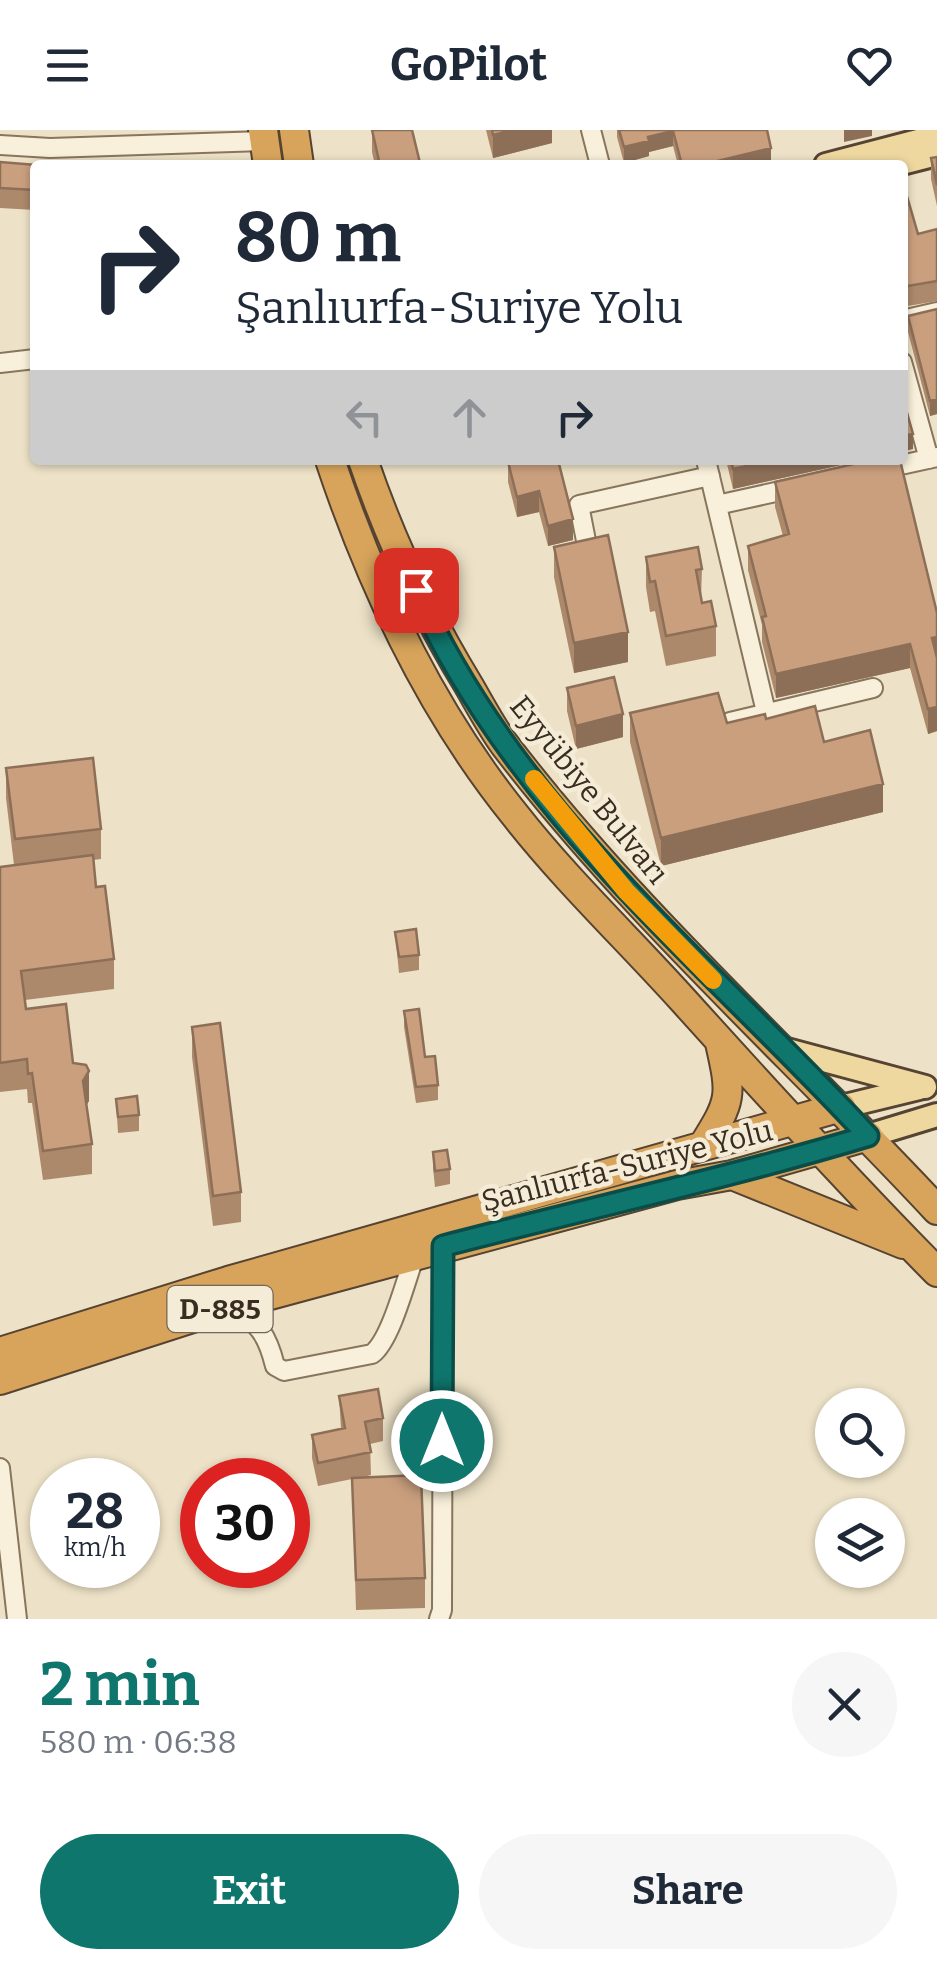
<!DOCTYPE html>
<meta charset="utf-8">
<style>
:root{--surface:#fff;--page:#f6f6f7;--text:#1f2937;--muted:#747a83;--accent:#0f766e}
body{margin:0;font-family:Bitter,serif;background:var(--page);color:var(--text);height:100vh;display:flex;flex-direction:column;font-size:38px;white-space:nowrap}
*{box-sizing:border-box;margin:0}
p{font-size:32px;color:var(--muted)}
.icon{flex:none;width:55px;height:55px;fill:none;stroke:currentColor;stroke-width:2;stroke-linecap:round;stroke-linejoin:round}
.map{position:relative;height:1489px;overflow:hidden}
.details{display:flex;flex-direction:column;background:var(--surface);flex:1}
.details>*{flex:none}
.banner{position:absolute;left:30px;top:30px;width:878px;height:305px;border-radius:10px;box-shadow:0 2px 8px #0004;background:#fff;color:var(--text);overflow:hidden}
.buttons{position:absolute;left:815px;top:1258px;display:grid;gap:20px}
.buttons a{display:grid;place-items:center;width:90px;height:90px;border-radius:50%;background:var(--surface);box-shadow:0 2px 8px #0004;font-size:50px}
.speed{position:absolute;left:30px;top:1328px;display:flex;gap:20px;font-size:50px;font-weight:700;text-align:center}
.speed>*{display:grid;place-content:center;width:130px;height:130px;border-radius:50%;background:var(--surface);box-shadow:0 2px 8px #0004;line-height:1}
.speed small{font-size:25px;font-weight:400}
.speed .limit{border:15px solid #d22;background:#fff;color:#111}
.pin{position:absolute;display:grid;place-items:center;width:85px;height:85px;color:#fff;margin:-42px;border-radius:20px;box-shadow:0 5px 15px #0006}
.me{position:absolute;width:110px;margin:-55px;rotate:0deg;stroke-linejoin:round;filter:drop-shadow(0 0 8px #0008)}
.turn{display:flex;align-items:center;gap:35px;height:210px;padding:0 40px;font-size:45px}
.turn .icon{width:130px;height:130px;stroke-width:2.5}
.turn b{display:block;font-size:70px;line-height:85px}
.lanes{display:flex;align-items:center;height:95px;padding:0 40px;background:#0003;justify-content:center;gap:50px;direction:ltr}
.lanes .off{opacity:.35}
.round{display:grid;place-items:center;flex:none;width:105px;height:105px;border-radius:52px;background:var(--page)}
.headline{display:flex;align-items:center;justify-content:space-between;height:170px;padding:0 40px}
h1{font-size:60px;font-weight:700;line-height:75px;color:var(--accent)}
.primary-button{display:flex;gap:20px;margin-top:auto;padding:20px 40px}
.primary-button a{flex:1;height:115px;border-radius:60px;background:var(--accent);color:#fff;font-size:40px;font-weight:700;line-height:115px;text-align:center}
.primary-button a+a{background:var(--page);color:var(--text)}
header{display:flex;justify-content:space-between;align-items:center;height:130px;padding:0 40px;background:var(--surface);font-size:45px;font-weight:700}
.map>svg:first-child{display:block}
</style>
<header><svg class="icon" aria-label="menu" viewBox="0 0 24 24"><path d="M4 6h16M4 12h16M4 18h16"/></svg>GoPilot<svg class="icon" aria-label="heart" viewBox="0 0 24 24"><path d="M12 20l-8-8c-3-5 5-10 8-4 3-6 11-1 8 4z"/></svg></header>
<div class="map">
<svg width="937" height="1489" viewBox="0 0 937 1489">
<rect width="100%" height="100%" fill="#ede2c7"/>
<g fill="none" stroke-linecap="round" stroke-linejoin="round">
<g stroke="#88755d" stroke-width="22">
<path id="minor" d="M 591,0 L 600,35
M 0,15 L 50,18 L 264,11
M 902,190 L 937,182
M 902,232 L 929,329
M 0,233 L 35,229
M 706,330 L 766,582
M 878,340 L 937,327
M 717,375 L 794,358
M 589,426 L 579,375 L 710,346
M 730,592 L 873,558
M 233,1175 C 259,1196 267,1203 275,1236 L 284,1241 L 372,1224 C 391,1210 406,1149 415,1125
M 0,1338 L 17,1489
M 439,1489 L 442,1480 L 443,1117"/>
</g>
<g stroke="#564331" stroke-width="28">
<path id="major" d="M 826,35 L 937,6
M 894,35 L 937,24
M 783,919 L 925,957
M 841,977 L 919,958
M 868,1006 L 937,985"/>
</g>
<g stroke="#564331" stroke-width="32">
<path id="highway" d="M 263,0 L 268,35
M 294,0 L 299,35
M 330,330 C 372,456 431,581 515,685 C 566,750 628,809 683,870 C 766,962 850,1054 937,1142
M 363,330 C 390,409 425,484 469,556 C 480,575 491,596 504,614 C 633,783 793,925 937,1080
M 703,1016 C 732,970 732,966 720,913
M 732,1045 L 903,1114
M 0,1222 L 228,1151 L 841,977
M 0,1250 L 233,1175 L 677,1055 L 732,1045 L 868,1006"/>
</g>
<use href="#minor" stroke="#f8f0da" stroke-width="18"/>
<use href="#major" stroke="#eed8a0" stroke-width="22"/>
<use href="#highway" stroke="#d8a45b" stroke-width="28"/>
</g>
<path fill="#ad896c" d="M 372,0 L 420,35 L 375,35 L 372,22 Z
M 486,0 L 552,0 L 552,13 L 493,28 Z
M 617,0 L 686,0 L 771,34 L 765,35 L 678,35 L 673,16 L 649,22 L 649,26 L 624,33 L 617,7 Z
M 937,27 L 937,76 L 931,49 L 931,28 Z
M 0,32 L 35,35 L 35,80 L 0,78 Z
M 902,49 L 918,104 L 937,99 L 937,171 L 902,177 Z
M 937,179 L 937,284 L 930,286 L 908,202 L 908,186 Z
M 516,330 L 573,410 L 548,416 L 539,382 L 517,387 L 508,352 L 508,332 Z
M 726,330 L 859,330 L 859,331 L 733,359 Z
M 775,352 L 937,483 L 937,601 L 928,604 L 910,538 L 776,568 L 762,512 L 762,495 L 748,440 L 748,416 L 783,406 L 775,377 Z
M 554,417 L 628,532 L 574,543 L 554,447 Z
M 646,427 L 702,439 L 701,469 L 716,496 L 716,526 L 666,536 L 655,481 L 650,482 L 646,457 Z
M 567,558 L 623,607 L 576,619 L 567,581 Z
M 630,583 L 727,593 L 766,589 L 824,612 L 883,682 L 661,736 L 630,612 Z
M 6,638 L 101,699 L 101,729 L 93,730 L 96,757 L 114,829 L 114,859 L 25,870 L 26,879 L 73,933 L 89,971 L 86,975 L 92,1014 L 92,1044 L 43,1050 L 32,973 L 28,973 L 27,959 L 0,962 L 0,737 L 14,735 L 6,668 Z
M 395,802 L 419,825 L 419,840 L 399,843 Z
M 404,881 L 438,955 L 438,970 L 416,973 L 404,897 Z
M 192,897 L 241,1062 L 241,1092 L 213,1096 L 192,927 Z
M 116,969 L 139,985 L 139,1001 L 118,1003 Z
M 433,1022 L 450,1039 L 450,1054 L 435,1057 L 433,1038 Z
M 339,1266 L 383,1288 L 383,1311 L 370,1314 L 371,1345 L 360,1348 L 425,1448 L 425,1478 L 356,1480 L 352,1349 L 318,1356 L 312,1328 L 312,1305 L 341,1299 Z"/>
<path fill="#8d6f58" d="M 513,0 L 552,0 L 552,13 L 493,28 L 493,5 Z
M 844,0 L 872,0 L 872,6 L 844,12 Z
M 673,1 L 673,16 L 649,22 L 649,26 L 624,33 L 624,17 L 648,7 Z
M 771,18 L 771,34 L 765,35 L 701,35 Z
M 937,269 L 937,284 L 930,286 L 930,271 Z
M 913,304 L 913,319 L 902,322 L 902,306 Z
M 773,330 L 859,330 L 859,331 L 733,359 L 733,339 Z
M 539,361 L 539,382 L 517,387 L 517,367 Z
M 573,389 L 573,410 L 548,416 L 548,396 Z
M 628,502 L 628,532 L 574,543 L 574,513 Z
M 937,507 L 937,531 L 932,508 Z
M 910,514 L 910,538 L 776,568 L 776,544 Z
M 937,577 L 937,601 L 928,604 L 928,579 Z
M 623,584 L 623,607 L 576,619 L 576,596 Z
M 883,654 L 883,682 L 661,736 L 661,708 Z
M 89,941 L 89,971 L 83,981 L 83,951 Z"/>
<path fill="#c99f7e" stroke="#8d6f58" stroke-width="2.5" d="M 372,0 L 412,0 L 420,33 L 410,35 L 380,35 Z
M 492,0 L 513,0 L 493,5 Z
M 619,0 L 767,0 L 771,18 L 701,35 L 682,35 L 673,1 L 648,7 L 649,11 L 624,17 Z
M 937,27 L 937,55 L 931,28 Z
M 0,32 L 37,35 L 35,35 L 35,60 L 0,58 Z
M 902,49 L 918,104 L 937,99 L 937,151 L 902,157 Z
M 937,179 L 937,269 L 930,271 L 908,186 Z
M 902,265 L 913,304 L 902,306 Z
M 516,330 L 558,330 L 573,389 L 548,396 L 539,361 L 517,367 L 508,332 Z
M 731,330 L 773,330 L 733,339 Z
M 871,330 L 900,330 L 937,483 L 937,507 L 932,508 L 937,528 L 937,577 L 928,579 L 910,514 L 776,544 L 762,487 L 766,486 L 748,416 L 789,404 L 775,352 Z
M 608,405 L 628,502 L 574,513 L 554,417 Z
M 698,417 L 702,439 L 696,440 L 702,473 L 711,471 L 716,496 L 666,506 L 655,451 L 650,452 L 646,427 Z
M 614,547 L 623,584 L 576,596 L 567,558 Z
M 718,563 L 727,593 L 765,584 L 766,589 L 815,576 L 824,612 L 870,600 L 883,654 L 661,708 L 630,583 Z
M 93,628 L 101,699 L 15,709 L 6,638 Z
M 93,725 L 96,757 L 105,756 L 114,829 L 21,841 L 26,879 L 66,874 L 73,933 L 86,935 L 89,941 L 83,951 L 92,1014 L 43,1021 L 32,943 L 28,944 L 27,929 L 0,933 L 0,737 Z
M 416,799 L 419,825 L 399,827 L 395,802 Z
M 419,879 L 425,927 L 435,926 L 438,955 L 416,957 L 404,881 Z
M 220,893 L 241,1062 L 213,1066 L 192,897 Z
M 137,966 L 139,985 L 118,987 L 116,969 Z
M 447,1020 L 450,1039 L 435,1041 L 433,1022 Z
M 378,1259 L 383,1288 L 365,1292 L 371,1322 L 318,1333 L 312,1305 L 345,1298 L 339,1266 Z
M 421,1345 L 425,1448 L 356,1450 L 352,1348 Z"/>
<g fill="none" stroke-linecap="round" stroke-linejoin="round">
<g stroke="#0a4d48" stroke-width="25">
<path id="route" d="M 416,460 C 513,680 708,833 868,1006 C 728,1048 585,1079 443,1116 L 442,1311"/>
</g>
<use href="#route" stroke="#0f766e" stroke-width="18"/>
<path stroke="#f59e0b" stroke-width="18" d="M 534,649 L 626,761 L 713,850"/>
</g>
<g text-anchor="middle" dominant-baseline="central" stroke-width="9" stroke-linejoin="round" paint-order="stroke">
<rect fill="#f4ecd6" stroke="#716657" stroke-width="2.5" x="167.5" y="1156" width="105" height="46" rx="8"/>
<g font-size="28" font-weight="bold" fill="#392c20">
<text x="220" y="1179">D-885</text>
</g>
<g font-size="30" fill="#392c20" stroke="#f4ecd6">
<text transform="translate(589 660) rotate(51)">Eyyübiye Bulvarı</text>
<text transform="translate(627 1036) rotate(-14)">Şanlıurfa-Suriye Yolu</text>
</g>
</g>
</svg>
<div class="buttons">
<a><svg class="icon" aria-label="search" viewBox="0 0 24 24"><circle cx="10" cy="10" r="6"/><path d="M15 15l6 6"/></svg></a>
<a><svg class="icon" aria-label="layers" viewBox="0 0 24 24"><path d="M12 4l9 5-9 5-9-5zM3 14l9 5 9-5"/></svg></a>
</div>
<div class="speed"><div>28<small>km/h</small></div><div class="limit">30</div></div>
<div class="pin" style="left:416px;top:460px;background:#d93025"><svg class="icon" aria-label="arrive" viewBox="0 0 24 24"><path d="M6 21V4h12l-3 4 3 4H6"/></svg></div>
<svg class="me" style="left:442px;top:1311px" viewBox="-20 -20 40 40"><circle r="17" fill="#0f766e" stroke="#fff" stroke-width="3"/><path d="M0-11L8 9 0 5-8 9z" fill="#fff"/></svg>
<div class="banner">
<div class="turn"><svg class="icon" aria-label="right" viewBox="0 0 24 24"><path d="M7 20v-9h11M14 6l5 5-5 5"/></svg><div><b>80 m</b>Şanlıurfa-Suriye Yolu</div></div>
<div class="lanes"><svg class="icon off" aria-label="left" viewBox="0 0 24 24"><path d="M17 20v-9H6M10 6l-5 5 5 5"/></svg><svg class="icon off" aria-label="ahead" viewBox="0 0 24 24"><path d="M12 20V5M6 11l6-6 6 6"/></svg><svg class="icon" aria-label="right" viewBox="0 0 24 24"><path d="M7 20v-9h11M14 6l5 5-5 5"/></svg></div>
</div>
</div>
<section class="details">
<div class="headline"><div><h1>2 min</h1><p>580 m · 06:38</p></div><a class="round"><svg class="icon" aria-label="close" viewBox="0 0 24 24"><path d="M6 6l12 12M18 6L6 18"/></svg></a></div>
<div class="primary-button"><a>Exit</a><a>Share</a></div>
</section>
